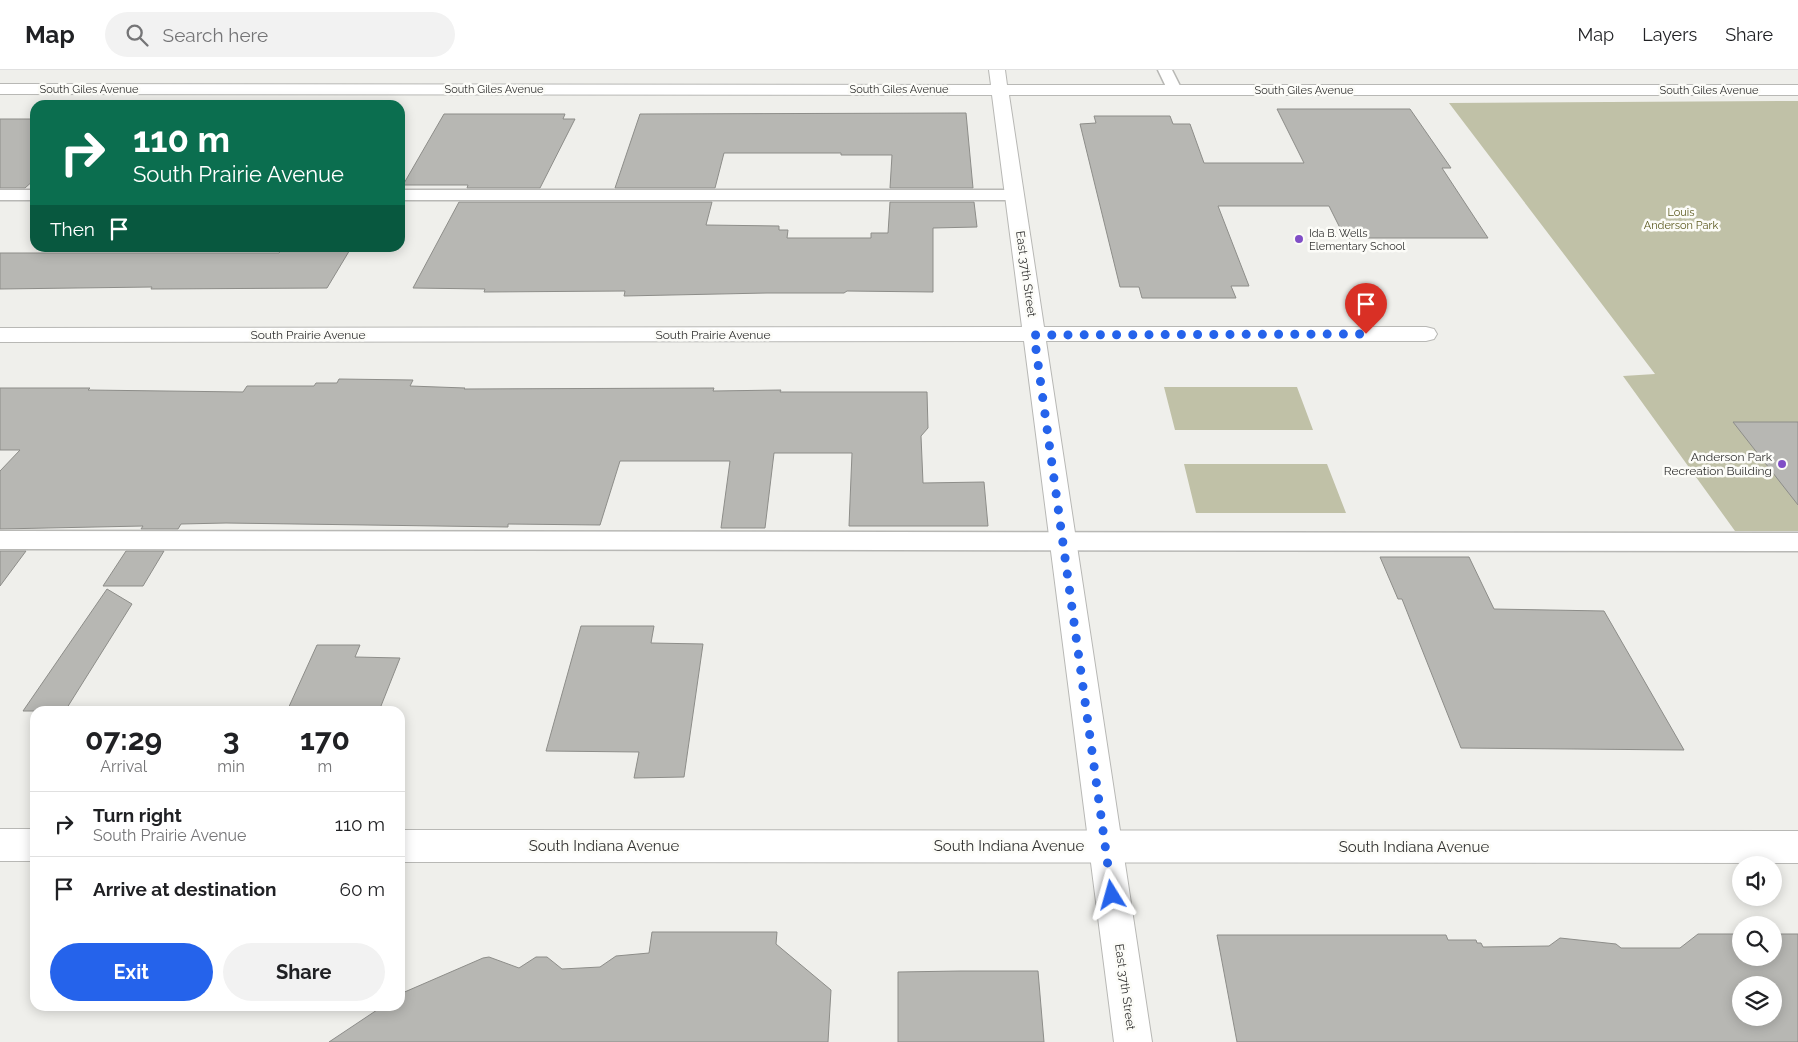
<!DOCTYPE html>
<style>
:root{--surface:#fff;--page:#f2f2f2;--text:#202124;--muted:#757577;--line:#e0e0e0;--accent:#2563eb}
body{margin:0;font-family:Raleway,sans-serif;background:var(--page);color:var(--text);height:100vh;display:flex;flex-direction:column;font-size:19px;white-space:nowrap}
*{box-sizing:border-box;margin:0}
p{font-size:16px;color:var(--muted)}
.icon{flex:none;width:28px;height:28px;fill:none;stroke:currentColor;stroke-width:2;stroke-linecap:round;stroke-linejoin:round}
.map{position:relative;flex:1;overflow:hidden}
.details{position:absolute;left:30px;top:636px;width:375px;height:305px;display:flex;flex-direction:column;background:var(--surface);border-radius:15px;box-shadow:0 2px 12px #0003}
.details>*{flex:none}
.banner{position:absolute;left:30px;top:30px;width:375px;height:152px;border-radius:15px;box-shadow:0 2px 12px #0003;background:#0b6e4f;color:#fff;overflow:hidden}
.buttons{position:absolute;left:1732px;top:786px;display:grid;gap:10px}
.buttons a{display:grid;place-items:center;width:50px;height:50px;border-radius:50%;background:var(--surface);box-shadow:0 2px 12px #0003;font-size:25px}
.pin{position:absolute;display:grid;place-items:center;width:42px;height:42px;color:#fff;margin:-51px -21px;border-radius:50% 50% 50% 0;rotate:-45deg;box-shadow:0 0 5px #0007}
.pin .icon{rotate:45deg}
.me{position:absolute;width:55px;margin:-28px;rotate:352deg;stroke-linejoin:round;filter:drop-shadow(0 0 4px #0008)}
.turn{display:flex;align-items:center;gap:18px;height:105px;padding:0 20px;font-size:22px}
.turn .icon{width:65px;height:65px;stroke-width:2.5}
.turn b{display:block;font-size:35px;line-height:42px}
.then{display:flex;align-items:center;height:48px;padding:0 20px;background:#0003;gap:10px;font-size:19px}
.eta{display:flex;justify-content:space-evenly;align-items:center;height:85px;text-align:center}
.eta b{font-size:30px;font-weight:700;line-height:35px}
.primary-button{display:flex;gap:10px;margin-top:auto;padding:10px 20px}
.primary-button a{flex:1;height:58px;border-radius:30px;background:var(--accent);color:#fff;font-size:20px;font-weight:700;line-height:58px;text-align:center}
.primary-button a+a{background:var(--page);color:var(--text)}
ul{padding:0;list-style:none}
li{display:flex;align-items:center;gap:15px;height:65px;padding:0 20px;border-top:1px solid var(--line)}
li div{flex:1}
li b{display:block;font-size:19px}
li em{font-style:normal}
header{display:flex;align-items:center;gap:30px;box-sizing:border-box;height:70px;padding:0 25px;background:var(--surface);border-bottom:1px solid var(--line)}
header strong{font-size:24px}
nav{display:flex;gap:28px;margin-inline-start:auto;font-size:18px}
.search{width:350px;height:45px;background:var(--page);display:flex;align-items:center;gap:12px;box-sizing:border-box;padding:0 18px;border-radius:28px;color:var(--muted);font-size:19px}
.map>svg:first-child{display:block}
</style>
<header>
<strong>Map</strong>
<div class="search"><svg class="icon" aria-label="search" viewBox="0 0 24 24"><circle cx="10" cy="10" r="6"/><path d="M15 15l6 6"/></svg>Search here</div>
<nav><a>Map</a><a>Layers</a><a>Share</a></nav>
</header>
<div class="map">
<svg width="1798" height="972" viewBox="0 0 1798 972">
<rect width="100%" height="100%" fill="#efefeb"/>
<path fill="#c0c1a7" d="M 1798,31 L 1798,461 L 1735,461 L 1623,306 L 1655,304 L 1449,33 Z
M 1164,317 L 1297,317 L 1313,360 L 1175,360 Z
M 1184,394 L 1327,394 L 1346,443 L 1196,443 Z"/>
<path fill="#b7b7b3" stroke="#8d8d89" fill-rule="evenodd" d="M 1277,39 L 1410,39 L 1451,98 L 1442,98 L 1488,168 L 1345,168 L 1329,136 L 1218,136 L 1249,216 L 1231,216 L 1236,228 L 1142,228 L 1139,217 L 1120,217 L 1080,54 L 1096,53 L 1094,46 L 1170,46 L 1173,54 L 1190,54 L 1204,93 L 1304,93 Z
M 966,43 L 973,118 L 890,118 L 892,85 L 841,85 L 841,83 L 724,83 L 715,118 L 615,118 L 640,44 Z
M 444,44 L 565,44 L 563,49 L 575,49 L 540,118 L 467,118 L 468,115 L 403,115 Z
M 0,49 L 35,49 L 35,109 L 25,118 L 0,118 Z
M 459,132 L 712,132 L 706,155 L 779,156 L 779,160 L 788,160 L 787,168 L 871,168 L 871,163 L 888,163 L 890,132 L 974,132 L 977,157 L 933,158 L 933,222 L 847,221 L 844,223 L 767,223 L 624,226 L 625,221 L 484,222 L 485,219 L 413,218 Z
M 283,178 L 351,178 L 327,218 L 151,219 L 152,217 L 0,219 L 0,183 L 279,183 Z
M 339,309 L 413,310 L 410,316 L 465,318 L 464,319 L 714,318 L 713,321 L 781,320 L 780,322 L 927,322 L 928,358 L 921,366 L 923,413 L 984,412 L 988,456 L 849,456 L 852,383 L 774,383 L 765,458 L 721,458 L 730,391 L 620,391 L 600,455 L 508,454 L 508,457 L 226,453 L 181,454 L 178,459 L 141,459 L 143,456 L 0,459 L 0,401 L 20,380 L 0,380 L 0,318 L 90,318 L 88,320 L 243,322 L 247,316 L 314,316 L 316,313 L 337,313 Z
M 1733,352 L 1798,352 L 1798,435 Z
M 0,481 L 26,481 L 0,516 Z
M 126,481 L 164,481 L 143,516 L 103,516 Z
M 1380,487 L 1469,487 L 1494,539 L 1604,541 L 1684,680 L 1461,678 L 1402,529 L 1398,529 Z
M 107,519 L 132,534 L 65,641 L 23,641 Z
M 581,556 L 654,556 L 651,573 L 703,574 L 684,707 L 634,708 L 639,682 L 546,681 Z
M 317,575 L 360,575 L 355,587 L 400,588 L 379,641 L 287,641 Z
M 652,862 L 777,862 L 776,874 L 831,920 L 828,972 L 329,972 L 383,936 L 400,936 L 400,924 L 483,888 L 489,887 L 519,898 L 536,887 L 547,887 L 562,899 L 600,897 L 616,886 L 649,883 Z
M 1698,864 L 1741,864 L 1741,888 L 1774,888 L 1774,864 L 1798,864 L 1798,972 L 1237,972 L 1217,865 L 1446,865 L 1448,870 L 1476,870 L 1477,873 L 1481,873 L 1483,877 L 1549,876 L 1560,868 L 1616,874 L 1621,878 L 1680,878 ZM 1741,915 L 1774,915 L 1774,948 L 1741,948 Z
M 960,901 L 1038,901 L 1044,972 L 898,972 L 898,902 Z"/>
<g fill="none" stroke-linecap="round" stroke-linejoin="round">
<g stroke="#b8b8b5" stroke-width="3">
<path id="lane" d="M 1158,0 L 1172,0 L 1182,20 L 1179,23 L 1169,23 Z
M 0,120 L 35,120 L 35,130 L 0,130 Z
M 400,120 L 1014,120 L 1020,121 L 1023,125 L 1020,129 L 1014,130 L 400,130 Z
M 0,461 L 1798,463 L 1798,481 L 0,479 Z"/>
</g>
<g stroke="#b8b8b5" stroke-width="2">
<path id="street" d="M 989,0 L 1005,0 L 1007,15 L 1798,15 L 1798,25 L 1009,25 L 1044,257 L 1426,257 L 1434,259 L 1437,264 L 1434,269 L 1426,271 L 1046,271 L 1152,972 L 1114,972 L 1024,271 L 0,272 L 0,258 L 1022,257 L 992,25 L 0,24 L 0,14 L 991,15 Z"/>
</g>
<g stroke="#b8b8b5" stroke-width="2">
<path id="secondary" d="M 0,759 L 35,759 L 35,791 L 0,791 Z
M 400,760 L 1798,761 L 1798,793 L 400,792 Z"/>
</g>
<use href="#lane" fill="#fff" fill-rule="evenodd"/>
<use href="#street" fill="#fff" fill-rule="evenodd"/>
<use href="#secondary" fill="#fff" fill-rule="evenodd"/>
</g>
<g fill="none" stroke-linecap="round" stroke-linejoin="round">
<path stroke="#2563eb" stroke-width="9" stroke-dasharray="0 16.2" d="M 1112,825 L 1034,265 L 1366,264"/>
</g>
<g fill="#804ec6" stroke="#fcfcf8" stroke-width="2">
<circle cx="1299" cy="169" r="5"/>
<circle cx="1782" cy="394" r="5"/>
</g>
<g text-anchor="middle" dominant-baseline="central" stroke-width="5" stroke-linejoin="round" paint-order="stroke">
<g font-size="11" fill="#333332" stroke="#fcfcf8">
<text x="89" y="19">South Giles Avenue</text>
<text x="494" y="19">South Giles Avenue</text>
<text x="899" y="19">South Giles Avenue</text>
<text x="1304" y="20">South Giles Avenue</text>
<text x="1709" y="20">South Giles Avenue</text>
</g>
<g font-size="11" fill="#5d5b21" stroke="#fcfcf8">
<text x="1681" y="142">Louis<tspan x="1681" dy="13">Anderson Park</tspan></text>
</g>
<g font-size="11" fill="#333332" stroke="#fcfcf8" text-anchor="start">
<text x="1309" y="163">Ida B. Wells<tspan x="1309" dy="13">Elementary School</tspan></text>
</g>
<g font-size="12" fill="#333332" stroke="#fcfcf8">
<text transform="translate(1026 204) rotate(82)">East 37th Street</text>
<text x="308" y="265">South Prairie Avenue</text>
<text x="713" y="265">South Prairie Avenue</text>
<text transform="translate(1125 917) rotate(82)">East 37th Street</text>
</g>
<g font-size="12" fill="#333332" stroke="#fcfcf8" text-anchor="end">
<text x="1772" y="387">Anderson Park<tspan x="1772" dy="14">Recreation Building</tspan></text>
</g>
<g font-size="15" fill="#333332" stroke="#fcfcf8">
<text x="604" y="776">South Indiana Avenue</text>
<text x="1009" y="776">South Indiana Avenue</text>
<text x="1414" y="777">South Indiana Avenue</text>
</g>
</g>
</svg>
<div class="buttons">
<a><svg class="icon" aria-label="sound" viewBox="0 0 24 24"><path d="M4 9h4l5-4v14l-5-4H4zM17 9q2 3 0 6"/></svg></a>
<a><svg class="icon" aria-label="search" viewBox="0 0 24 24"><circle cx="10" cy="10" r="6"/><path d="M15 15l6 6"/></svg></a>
<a><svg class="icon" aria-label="layers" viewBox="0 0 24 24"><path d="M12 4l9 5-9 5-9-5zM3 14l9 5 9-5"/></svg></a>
</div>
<div class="pin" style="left:1366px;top:264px;background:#d93025"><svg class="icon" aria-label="arrive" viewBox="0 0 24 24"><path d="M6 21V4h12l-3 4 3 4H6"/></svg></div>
<svg class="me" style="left:1112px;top:825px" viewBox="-20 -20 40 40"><path d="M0-17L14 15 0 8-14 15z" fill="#2563eb" stroke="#fff" stroke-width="4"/></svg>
<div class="banner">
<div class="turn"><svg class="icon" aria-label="right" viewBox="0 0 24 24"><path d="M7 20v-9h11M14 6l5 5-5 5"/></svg><div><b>110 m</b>South Prairie Avenue</div></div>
<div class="then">Then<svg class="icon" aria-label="arrive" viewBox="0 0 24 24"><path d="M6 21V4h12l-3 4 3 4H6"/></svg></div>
</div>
<section class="details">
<div class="eta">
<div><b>07:29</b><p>Arrival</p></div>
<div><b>3</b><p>min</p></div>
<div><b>170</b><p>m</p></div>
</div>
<ul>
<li><svg class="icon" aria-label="right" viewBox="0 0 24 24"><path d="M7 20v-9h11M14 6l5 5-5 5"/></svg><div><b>Turn right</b><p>South Prairie Avenue</p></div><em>110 m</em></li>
<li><svg class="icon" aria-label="arrive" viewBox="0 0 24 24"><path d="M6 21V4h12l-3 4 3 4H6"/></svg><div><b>Arrive at destination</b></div><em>60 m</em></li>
</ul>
<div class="primary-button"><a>Exit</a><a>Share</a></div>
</section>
</div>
